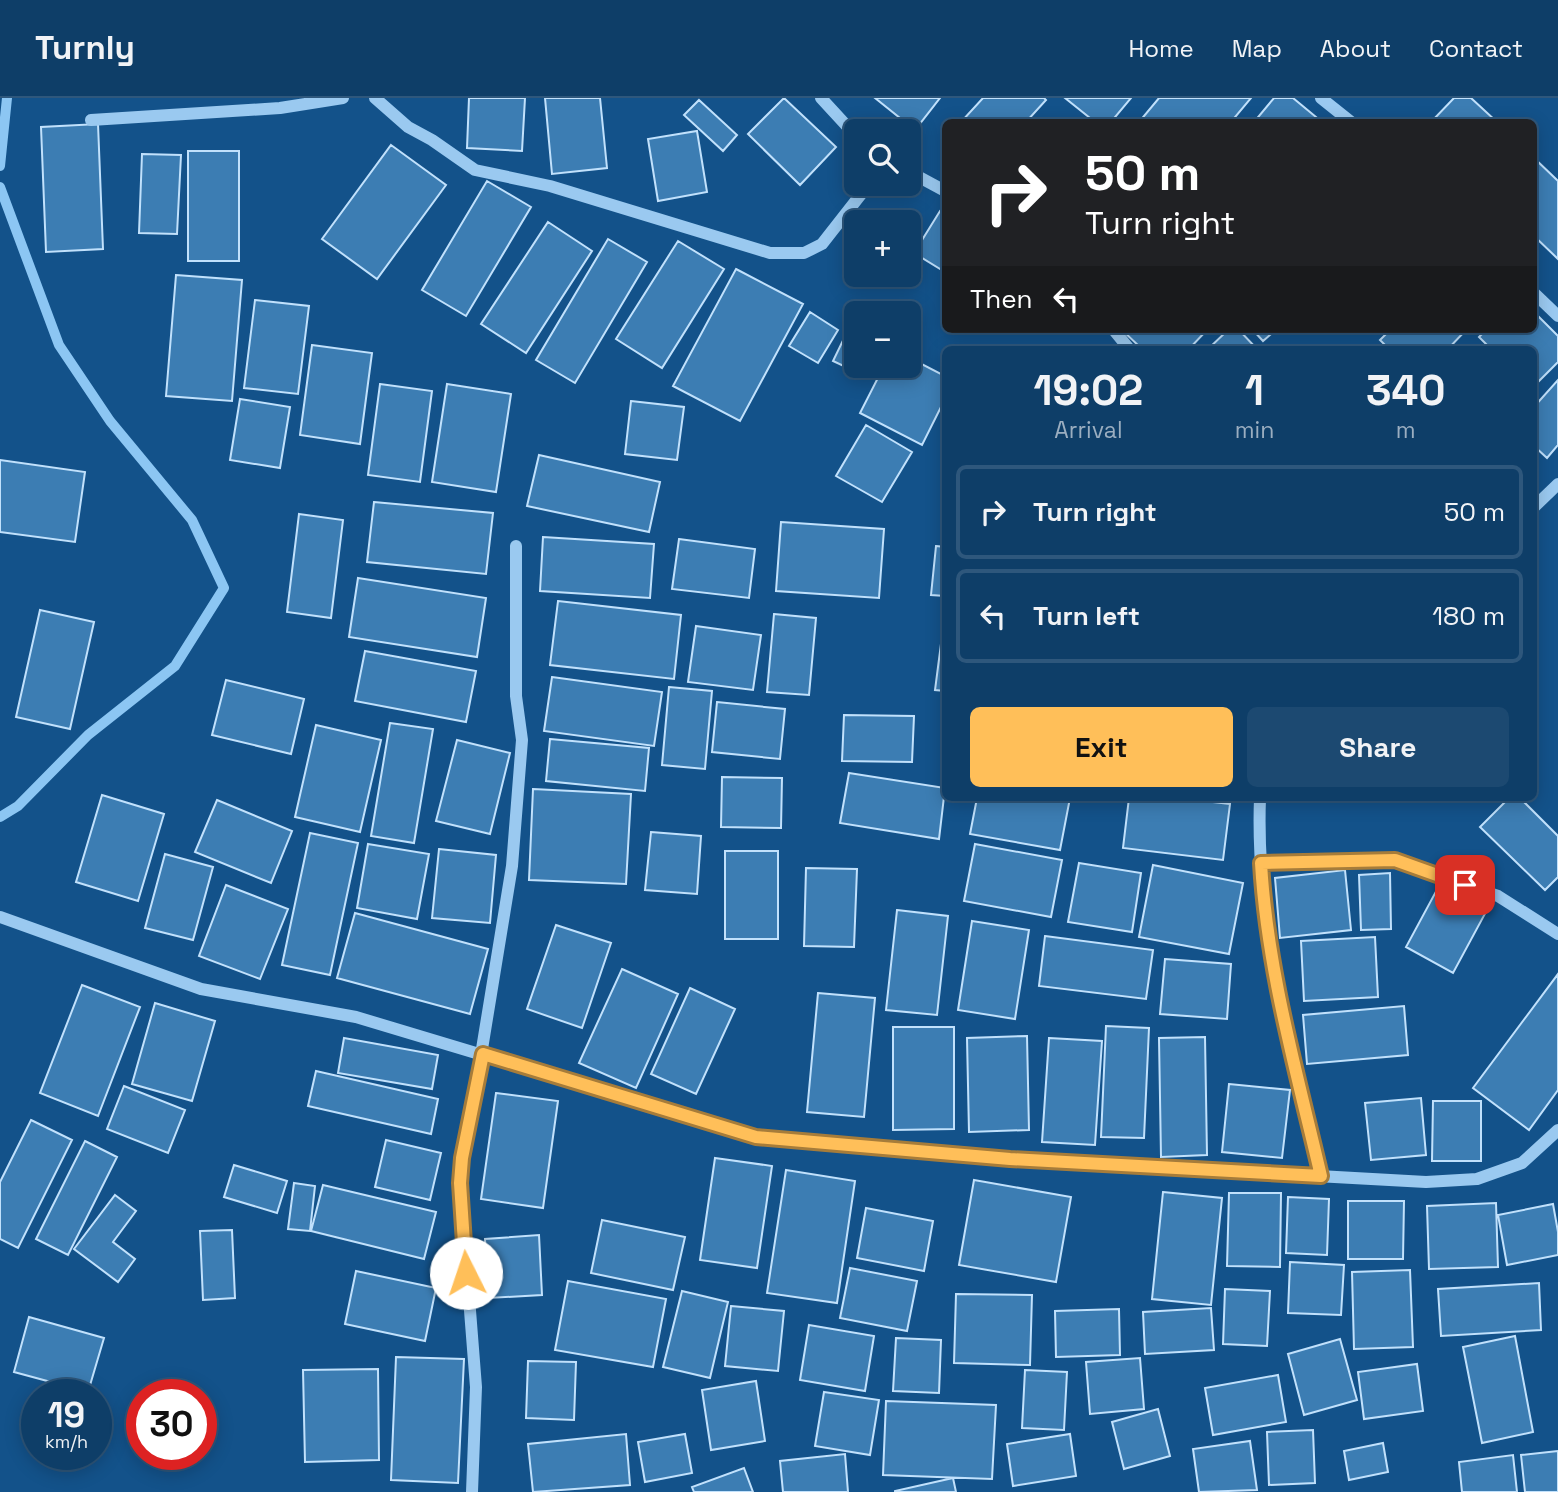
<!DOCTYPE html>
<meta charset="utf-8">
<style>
:root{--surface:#0e3e68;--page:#1c4971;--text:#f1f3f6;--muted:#9baec0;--line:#2e577c;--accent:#ffbf59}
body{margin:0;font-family:"Space Grotesk",sans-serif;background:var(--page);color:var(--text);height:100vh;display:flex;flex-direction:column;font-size:26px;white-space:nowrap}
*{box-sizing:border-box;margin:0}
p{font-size:23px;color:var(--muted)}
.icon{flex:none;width:38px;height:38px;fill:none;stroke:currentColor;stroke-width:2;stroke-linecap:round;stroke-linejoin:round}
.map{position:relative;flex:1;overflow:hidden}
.side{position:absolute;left:942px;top:248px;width:595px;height:455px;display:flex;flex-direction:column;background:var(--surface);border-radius:10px;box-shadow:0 4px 18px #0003,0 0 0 2px var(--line)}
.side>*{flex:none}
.top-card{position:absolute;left:942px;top:21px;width:595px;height:214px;border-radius:10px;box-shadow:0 4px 18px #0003,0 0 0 2px var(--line);background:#202124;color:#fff;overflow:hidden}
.fabs{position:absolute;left:844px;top:21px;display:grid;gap:14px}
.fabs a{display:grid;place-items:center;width:77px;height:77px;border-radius:10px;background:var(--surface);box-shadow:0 4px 18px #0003,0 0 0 2px var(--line);font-size:35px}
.speed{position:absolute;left:21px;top:1281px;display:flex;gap:14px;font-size:35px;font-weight:700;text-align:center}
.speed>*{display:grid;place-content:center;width:91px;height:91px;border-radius:50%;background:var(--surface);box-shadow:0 4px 18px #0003,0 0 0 2px var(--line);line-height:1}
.speed small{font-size:18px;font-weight:400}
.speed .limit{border:10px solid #d22;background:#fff;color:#111}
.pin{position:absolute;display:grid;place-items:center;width:60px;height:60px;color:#fff;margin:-30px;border-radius:14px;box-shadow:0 4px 10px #0006}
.me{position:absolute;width:77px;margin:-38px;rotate:356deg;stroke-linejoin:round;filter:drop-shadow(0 0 5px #0008)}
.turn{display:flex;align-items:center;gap:24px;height:147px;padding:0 28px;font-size:32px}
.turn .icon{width:91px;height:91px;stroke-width:2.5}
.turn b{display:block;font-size:49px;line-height:60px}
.then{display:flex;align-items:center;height:66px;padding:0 28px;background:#0003;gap:14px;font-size:26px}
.eta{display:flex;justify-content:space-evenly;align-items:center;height:119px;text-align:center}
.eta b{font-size:42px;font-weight:800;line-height:49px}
.primary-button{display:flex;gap:14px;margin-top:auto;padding:14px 28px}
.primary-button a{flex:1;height:80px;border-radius:10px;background:var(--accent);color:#111;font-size:28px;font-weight:800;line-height:80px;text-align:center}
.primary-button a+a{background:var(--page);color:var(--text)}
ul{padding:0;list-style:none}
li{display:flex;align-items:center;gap:21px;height:94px;margin:0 14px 10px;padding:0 14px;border:4px solid var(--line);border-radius:10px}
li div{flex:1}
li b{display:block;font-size:26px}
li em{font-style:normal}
header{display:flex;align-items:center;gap:42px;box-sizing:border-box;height:98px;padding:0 35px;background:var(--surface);border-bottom:2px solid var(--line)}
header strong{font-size:33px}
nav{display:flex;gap:38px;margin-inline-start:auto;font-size:24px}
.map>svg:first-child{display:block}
</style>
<header>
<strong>Turnly</strong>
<nav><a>Home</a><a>Map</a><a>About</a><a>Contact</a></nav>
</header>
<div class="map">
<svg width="1558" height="1394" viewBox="0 0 1558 1394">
<rect width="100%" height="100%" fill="#13528a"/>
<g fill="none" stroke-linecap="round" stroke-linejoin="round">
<path stroke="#8cc6f3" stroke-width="10" d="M 0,68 L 7,0
M 0,89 L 59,247 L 110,323 L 192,422 L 224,490 L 175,568 L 88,637 L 18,708 L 0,719"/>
</g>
<path fill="#3c7db3" stroke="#c1e1fc" stroke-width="2" d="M 469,0 L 525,0 L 522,53 L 467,50 Z
M 545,0 L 600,0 L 607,70 L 552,76 Z
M 784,0 L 836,49 L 800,87 L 748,36 Z
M 875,0 L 940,0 L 915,32 Z
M 983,0 L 1044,0 L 1046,2 L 1026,24 L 961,24 Z
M 1065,0 L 1131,0 L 1111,24 L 1095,24 Z
M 1159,0 L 1251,0 L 1231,24 L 1139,24 Z
M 1274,0 L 1293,0 L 1322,24 L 1254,24 Z
M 1454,0 L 1471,0 L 1497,24 L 1431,24 Z
M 699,2 L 737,37 L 723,53 L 684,17 Z
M 98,26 L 103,151 L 46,154 L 41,29 Z
M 697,33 L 707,94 L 658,103 L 648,41 Z
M 391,47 L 446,87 L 377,181 L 322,141 Z
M 188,53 L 239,53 L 239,163 L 188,163 Z
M 142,56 L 181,57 L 177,136 L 139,135 Z
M 1533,59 L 1558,83 L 1558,161 L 1533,137 Z
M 487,83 L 531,109 L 466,218 L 422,192 Z
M 940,113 L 945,116 L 945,174 L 914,155 Z
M 548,124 L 592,153 L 526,255 L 481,226 Z
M 608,141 L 647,164 L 575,285 L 536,262 Z
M 678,143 L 724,171 L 662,270 L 616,241 Z
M 736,171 L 803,206 L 740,323 L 673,288 Z
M 176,177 L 242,182 L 232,303 L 166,298 Z
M 255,202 L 309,208 L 298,296 L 244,290 Z
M 1533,213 L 1558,238 L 1558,264 L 1533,289 L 1533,252 L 1492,252 L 1479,239 L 1487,231 L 1533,231 Z
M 810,214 L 838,232 L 818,265 L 789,248 Z
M 1121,231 L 1208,231 L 1188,252 L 1143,252 Z
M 1229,231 L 1238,231 L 1258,252 L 1207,252 Z
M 1252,231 L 1277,231 L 1263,243 Z
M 1391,231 L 1467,231 L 1447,252 L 1390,252 L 1380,242 Z
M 848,232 L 856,236 L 856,268 L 872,268 L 867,279 L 833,263 Z
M 312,247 L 372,255 L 360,346 L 300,337 Z
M 908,259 L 945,278 L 945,301 L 922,347 L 860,315 L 884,268 L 908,268 Z
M 1558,282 L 1558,347 L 1547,360 L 1533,347 L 1533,310 Z
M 380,286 L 432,293 L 420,384 L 368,377 Z
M 447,286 L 511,296 L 496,394 L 432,384 Z
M 240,301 L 290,309 L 280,370 L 230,362 Z
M 631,303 L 684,309 L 677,362 L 625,356 Z
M 866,327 L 912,354 L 882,404 L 836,378 Z
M 539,357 L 660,384 L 649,434 L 527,408 Z
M 0,362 L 85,374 L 75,444 L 0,434 Z
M 374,404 L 493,415 L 486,476 L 367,464 Z
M 299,416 L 343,422 L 331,520 L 287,514 Z
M 781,424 L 884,431 L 879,500 L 776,493 Z
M 543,439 L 654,446 L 650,500 L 540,493 Z
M 679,441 L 755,451 L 749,500 L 672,491 Z
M 936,448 L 945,449 L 945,498 L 931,497 Z
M 358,480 L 486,500 L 477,559 L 349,539 Z
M 558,503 L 681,517 L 674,581 L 550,567 Z
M 40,512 L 94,524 L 70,631 L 16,619 Z
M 945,515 L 945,593 L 935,592 Z
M 774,516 L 816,520 L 809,597 L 767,594 Z
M 696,528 L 761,537 L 753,592 L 688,584 Z
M 365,553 L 476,573 L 466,624 L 355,603 Z
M 552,579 L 662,594 L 654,648 L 544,633 Z
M 226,582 L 304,601 L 291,656 L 212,637 Z
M 669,589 L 712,593 L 705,671 L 662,667 Z
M 717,604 L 785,611 L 780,661 L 712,654 Z
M 844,617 L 914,618 L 912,664 L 842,663 Z
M 390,625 L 433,631 L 414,745 L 371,738 Z
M 316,627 L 381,642 L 360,734 L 295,719 Z
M 550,641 L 649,650 L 645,693 L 546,683 Z
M 457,642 L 510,655 L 490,736 L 436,723 Z
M 849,675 L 945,690 L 939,741 L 840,725 Z
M 722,679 L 782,680 L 781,730 L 721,729 Z
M 533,691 L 631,696 L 626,786 L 529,782 Z
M 102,697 L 164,716 L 138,803 L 76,784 Z
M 977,700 L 1070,700 L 1060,752 L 970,736 Z
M 1129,700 L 1178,700 L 1230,706 L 1223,762 L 1123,750 Z
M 1509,700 L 1520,700 L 1558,738 L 1558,779 L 1545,792 L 1480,729 Z
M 217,702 L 292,733 L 271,785 L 195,754 Z
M 651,734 L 701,738 L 697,796 L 645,792 Z
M 310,735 L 358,745 L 330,877 L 282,867 Z
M 368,746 L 429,756 L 417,821 L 357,810 Z
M 975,746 L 1062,762 L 1051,819 L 964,803 Z
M 439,751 L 496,757 L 490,825 L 432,820 Z
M 725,753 L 778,753 L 778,841 L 725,841 Z
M 165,756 L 213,769 L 193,842 L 145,830 Z
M 1079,765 L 1141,775 L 1132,834 L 1068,824 Z
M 1153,767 L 1243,785 L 1229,856 L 1139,839 Z
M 806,770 L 857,771 L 854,849 L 804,848 Z
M 1345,772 L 1351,832 L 1280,840 L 1275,780 Z
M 1390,775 L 1391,831 L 1361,832 L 1359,777 Z
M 1440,786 L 1487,812 L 1453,875 L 1406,849 Z
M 226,787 L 288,811 L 260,881 L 199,858 Z
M 897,812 L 948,818 L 937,917 L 886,912 Z
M 355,815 L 488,851 L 470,916 L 337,880 Z
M 972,823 L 1029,832 L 1015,921 L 958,912 Z
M 556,827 L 611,845 L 582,930 L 527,911 Z
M 1045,838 L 1153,852 L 1146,901 L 1039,888 Z
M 1375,839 L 1378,899 L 1304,903 L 1301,843 Z
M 1165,861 L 1231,866 L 1227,921 L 1160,916 Z
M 622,871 L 678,896 L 636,990 L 579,965 Z
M 1558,876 L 1558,992 L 1529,1032 L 1473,990 Z
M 82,887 L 140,909 L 98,1018 L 40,995 Z
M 690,890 L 735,911 L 696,996 L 651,976 Z
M 818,895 L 875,900 L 864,1019 L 807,1014 Z
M 155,905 L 215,923 L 192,1003 L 132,986 Z
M 1404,908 L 1408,957 L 1307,966 L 1303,917 Z
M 1106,928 L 1149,930 L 1144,1040 L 1101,1039 Z
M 893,929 L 954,929 L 954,1031 L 893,1032 Z
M 1027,938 L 1029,1032 L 969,1034 L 967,940 Z
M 1205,939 L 1207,1057 L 1161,1059 L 1159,940 Z
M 344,940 L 438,957 L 432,991 L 338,975 Z
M 1049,940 L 1102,943 L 1095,1047 L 1042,1044 Z
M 316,973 L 438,1001 L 431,1036 L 308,1008 Z
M 1229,986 L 1290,992 L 1282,1060 L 1222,1054 Z
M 124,988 L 185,1012 L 168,1055 L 107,1031 Z
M 496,995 L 558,1003 L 543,1110 L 481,1101 Z
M 1421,1000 L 1426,1057 L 1371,1062 L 1365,1005 Z
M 1433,1003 L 1481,1003 L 1481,1063 L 1432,1063 Z
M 31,1022 L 72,1042 L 18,1150 L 0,1141 L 0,1084 Z
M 386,1042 L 441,1055 L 430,1102 L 375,1089 Z
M 85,1043 L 117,1059 L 68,1157 L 36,1141 Z
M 715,1060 L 772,1068 L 757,1170 L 700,1162 Z
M 234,1067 L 287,1083 L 277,1115 L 224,1099 Z
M 786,1072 L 855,1083 L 837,1205 L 767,1195 Z
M 974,1082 L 1071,1099 L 1056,1184 L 959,1167 Z
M 294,1085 L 315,1088 L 310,1133 L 288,1131 Z
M 323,1087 L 436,1114 L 424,1161 L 311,1133 Z
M 1163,1094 L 1222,1100 L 1211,1207 L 1152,1201 Z
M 1229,1095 L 1281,1095 L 1280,1169 L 1227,1168 Z
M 115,1097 L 136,1113 L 113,1144 L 135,1161 L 118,1184 L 74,1151 Z
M 1288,1099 L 1329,1101 L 1327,1157 L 1286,1155 Z
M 1348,1103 L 1404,1103 L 1403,1161 L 1348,1161 Z
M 1496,1105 L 1498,1169 L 1429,1171 L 1427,1108 Z
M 1553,1106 L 1558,1134 L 1558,1157 L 1507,1167 L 1498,1117 Z
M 866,1110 L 933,1123 L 924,1173 L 857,1160 Z
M 602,1122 L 685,1139 L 673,1192 L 591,1175 Z
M 232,1132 L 235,1200 L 203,1202 L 200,1133 Z
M 539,1137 L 542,1197 L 488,1200 L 485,1141 Z
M 1290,1164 L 1344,1167 L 1341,1217 L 1288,1215 Z
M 850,1170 L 917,1183 L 907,1233 L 840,1220 Z
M 1410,1172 L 1413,1249 L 1354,1251 L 1352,1174 Z
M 356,1173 L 436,1190 L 425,1243 L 345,1226 Z
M 568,1183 L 666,1201 L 653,1269 L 555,1252 Z
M 1539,1185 L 1541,1232 L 1441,1238 L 1438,1191 Z
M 1225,1191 L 1270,1193 L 1267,1248 L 1223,1246 Z
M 682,1193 L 728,1204 L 710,1280 L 663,1269 Z
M 956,1196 L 1032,1197 L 1030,1267 L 954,1265 Z
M 731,1208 L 784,1213 L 778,1273 L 725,1268 Z
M 1211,1210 L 1214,1252 L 1145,1256 L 1143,1214 Z
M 1119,1211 L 1120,1257 L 1056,1259 L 1055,1213 Z
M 29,1219 L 104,1240 L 88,1294 L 14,1274 Z
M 809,1227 L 874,1238 L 865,1293 L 800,1282 Z
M 1515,1238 L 1533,1334 L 1482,1345 L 1463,1249 Z
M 896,1240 L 941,1242 L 939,1295 L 893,1293 Z
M 1340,1241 L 1357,1302 L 1304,1317 L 1288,1256 Z
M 396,1259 L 464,1261 L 458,1385 L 391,1382 Z
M 1140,1260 L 1144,1311 L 1090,1316 L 1086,1264 Z
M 528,1263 L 576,1264 L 574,1322 L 526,1320 Z
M 1417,1266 L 1423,1313 L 1364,1321 L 1358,1274 Z
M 378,1271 L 379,1362 L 305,1364 L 303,1272 Z
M 1025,1272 L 1067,1274 L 1064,1332 L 1022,1330 Z
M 1278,1277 L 1286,1324 L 1213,1337 L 1205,1290 Z
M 756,1283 L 765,1343 L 711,1352 L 702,1292 Z
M 824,1294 L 879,1302 L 870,1357 L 815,1348 Z
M 886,1303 L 996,1307 L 992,1381 L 883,1377 Z
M 1158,1311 L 1170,1358 L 1124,1371 L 1112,1324 Z
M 1313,1332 L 1315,1385 L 1269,1387 L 1267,1334 Z
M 626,1336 L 630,1387 L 533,1394 L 528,1346 Z
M 685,1336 L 692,1375 L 645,1384 L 638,1344 Z
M 1070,1336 L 1076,1378 L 1013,1388 L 1007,1346 Z
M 1250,1343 L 1257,1392 L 1199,1394 L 1193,1351 Z
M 1383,1345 L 1388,1374 L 1349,1382 L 1344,1353 Z
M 1558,1353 L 1558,1394 L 1525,1394 L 1521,1357 Z
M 845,1356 L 848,1394 L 783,1394 L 780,1363 Z
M 1513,1357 L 1517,1394 L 1462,1394 L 1459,1364 Z
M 744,1370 L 753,1394 L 694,1394 L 692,1389 Z
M 953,1380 L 956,1394 L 895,1394 L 895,1393 Z"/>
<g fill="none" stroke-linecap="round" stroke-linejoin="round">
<path stroke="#9ac9f0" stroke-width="12" d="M 375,0 L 408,29 L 432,42 L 475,72 L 550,88 L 770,155 L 804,155 L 822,146 L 869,86
M 821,0 L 856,38
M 1321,0 L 1351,24
M 91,22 L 280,10 L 343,0
M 908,73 L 945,93
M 1533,194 L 1558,218
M 1113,231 L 1130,252
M 1533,410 L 1558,386
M 1260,700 C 1255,829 1292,954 1321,1078
M 1261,765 L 1395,763 L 1498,798 L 1558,836
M 0,819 L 201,891 L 356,919 L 756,1039 L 1010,1061 L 1426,1084 L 1477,1081 L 1522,1065 L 1558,1032
M 472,1394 L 476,1289 L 460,1085 L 512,768 L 522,642 L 516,598 L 516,448"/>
</g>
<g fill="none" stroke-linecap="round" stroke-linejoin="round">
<g stroke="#a67c3a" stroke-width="18">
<path id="route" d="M 466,1175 L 460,1085 L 462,1060 L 483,956 L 756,1039 L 1010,1061 L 1321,1078 C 1297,975 1267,871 1261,765 L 1395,762 L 1465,787"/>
</g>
<use href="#route" stroke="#ffbf59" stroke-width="12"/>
</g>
</svg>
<div class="fabs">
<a><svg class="icon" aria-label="search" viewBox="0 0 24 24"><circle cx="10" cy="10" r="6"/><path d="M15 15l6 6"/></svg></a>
<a>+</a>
<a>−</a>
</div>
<div class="speed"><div>19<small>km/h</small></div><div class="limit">30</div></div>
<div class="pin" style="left:1465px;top:787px;background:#d93025"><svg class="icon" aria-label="arrive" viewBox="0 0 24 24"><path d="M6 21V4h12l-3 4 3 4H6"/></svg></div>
<svg class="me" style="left:466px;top:1175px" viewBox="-20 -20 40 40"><circle r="19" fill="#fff"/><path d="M0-13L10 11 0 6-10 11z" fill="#ffbf59"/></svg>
<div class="top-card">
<div class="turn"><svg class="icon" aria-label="right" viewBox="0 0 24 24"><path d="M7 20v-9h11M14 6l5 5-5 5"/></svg><div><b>50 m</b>Turn right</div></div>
<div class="then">Then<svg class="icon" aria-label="left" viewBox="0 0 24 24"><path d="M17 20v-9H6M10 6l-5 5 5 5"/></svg></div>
</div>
<section class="side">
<div class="eta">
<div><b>19:02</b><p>Arrival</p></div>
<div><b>1</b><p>min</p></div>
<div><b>340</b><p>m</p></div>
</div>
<ul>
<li><svg class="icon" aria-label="right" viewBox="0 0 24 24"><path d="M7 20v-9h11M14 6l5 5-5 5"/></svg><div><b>Turn right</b></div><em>50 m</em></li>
<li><svg class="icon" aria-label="left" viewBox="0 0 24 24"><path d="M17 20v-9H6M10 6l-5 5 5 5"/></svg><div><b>Turn left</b></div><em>180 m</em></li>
</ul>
<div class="primary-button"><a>Exit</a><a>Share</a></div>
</section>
</div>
